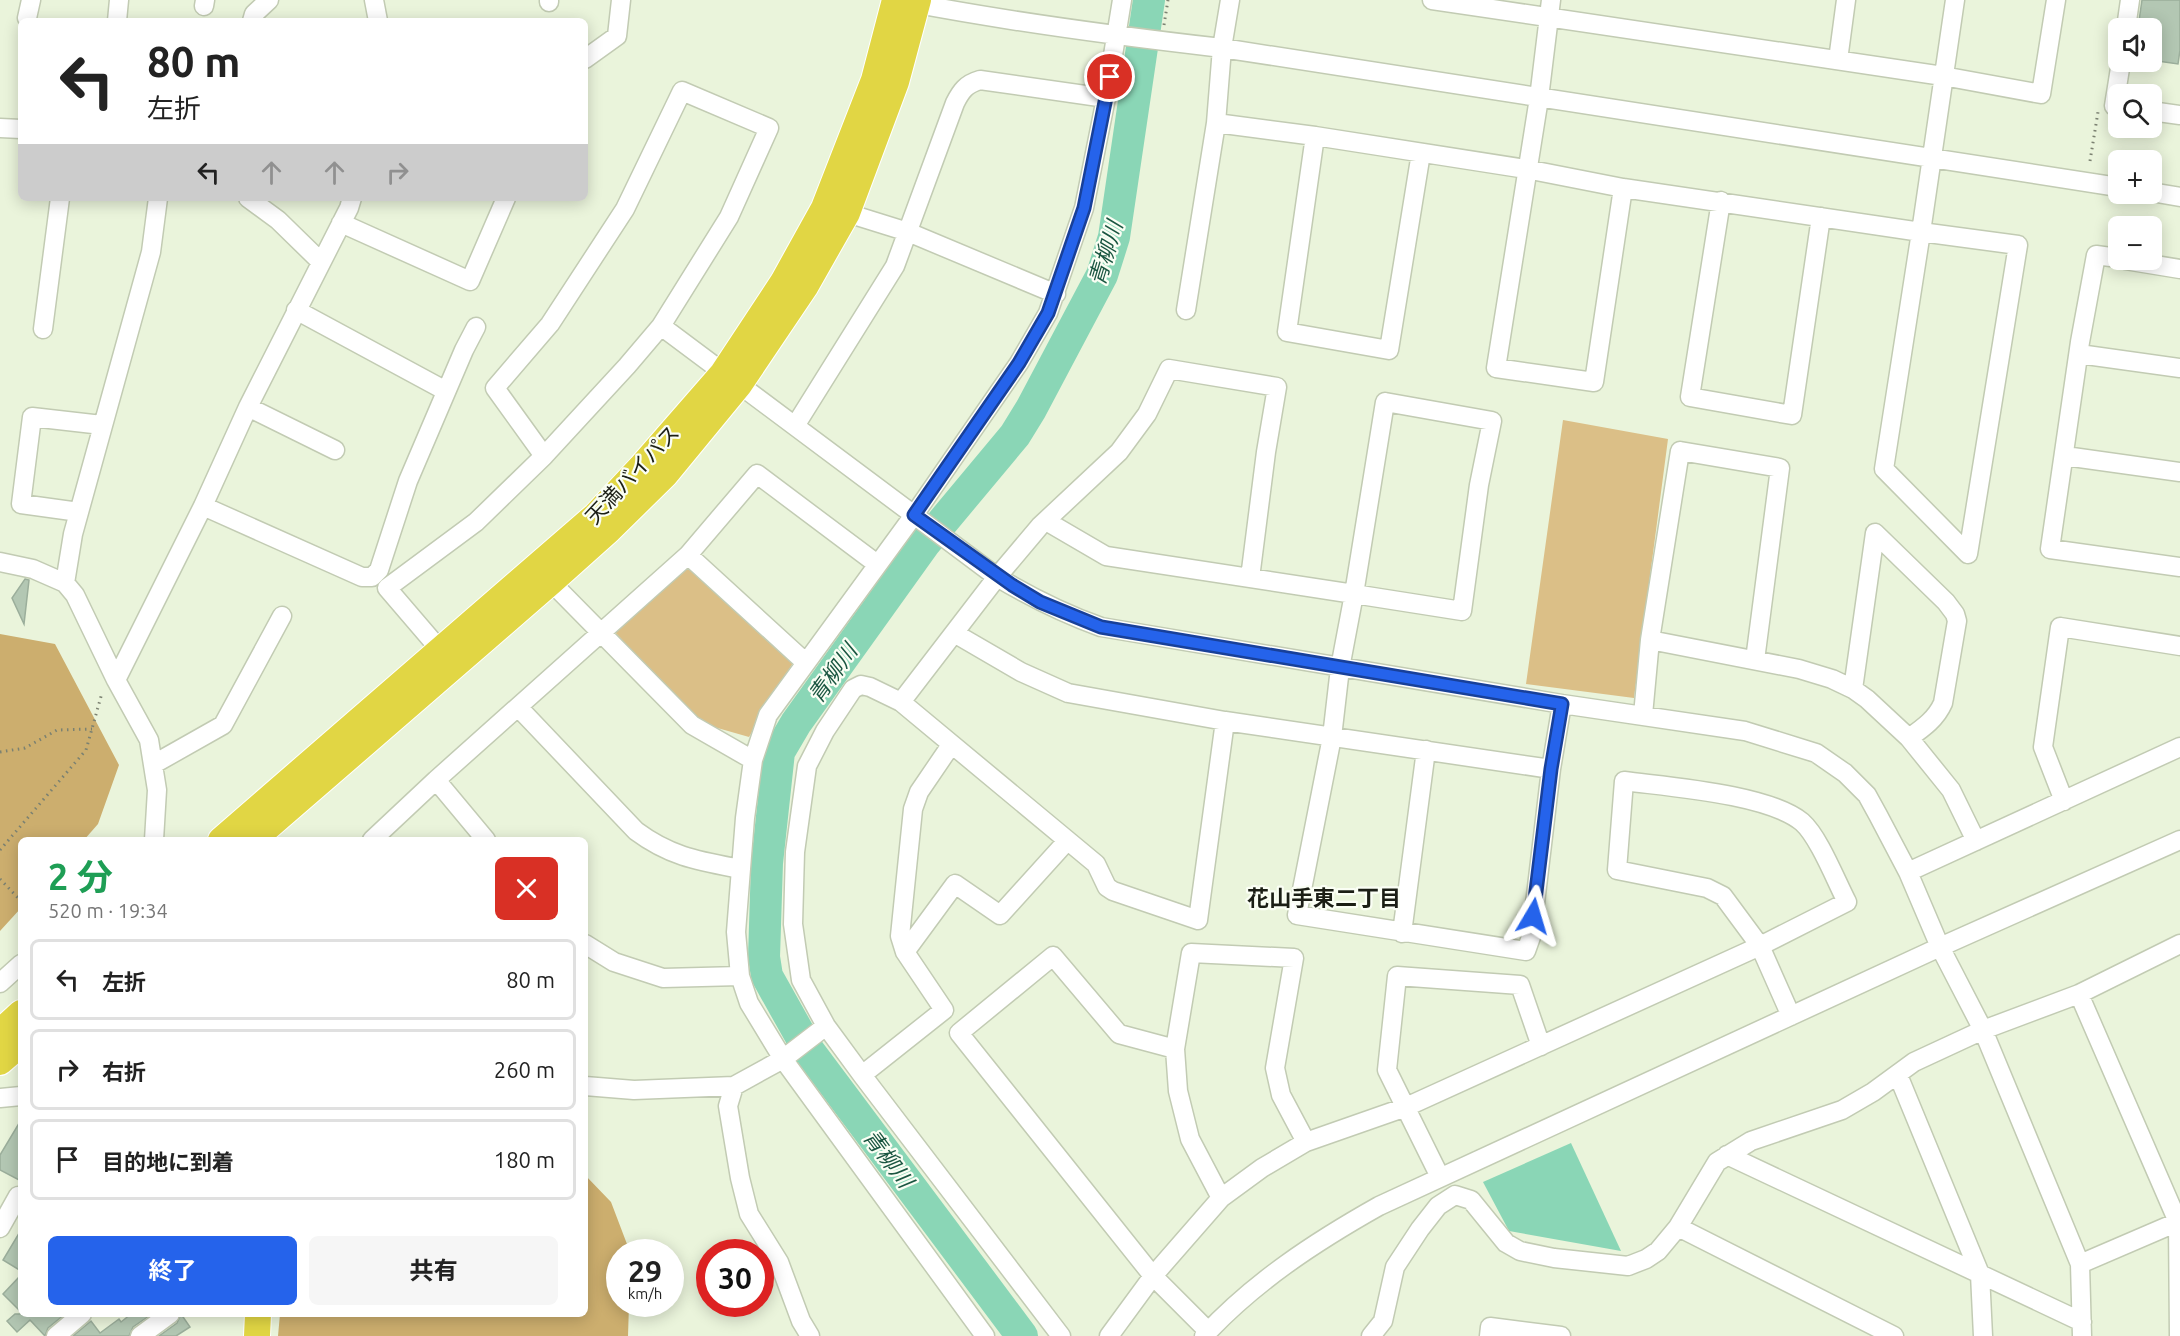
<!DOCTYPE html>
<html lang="ja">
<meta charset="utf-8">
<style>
:root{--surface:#fff;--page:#f6f6f6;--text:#222;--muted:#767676;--line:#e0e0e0;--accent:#2563eb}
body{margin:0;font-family:Ubuntu,"Noto Sans JP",sans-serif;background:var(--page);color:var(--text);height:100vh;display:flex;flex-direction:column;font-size:22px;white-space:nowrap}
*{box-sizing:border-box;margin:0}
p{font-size:20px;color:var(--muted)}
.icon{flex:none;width:33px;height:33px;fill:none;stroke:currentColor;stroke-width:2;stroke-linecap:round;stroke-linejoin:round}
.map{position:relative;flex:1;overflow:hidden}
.sheet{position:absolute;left:18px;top:837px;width:570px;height:480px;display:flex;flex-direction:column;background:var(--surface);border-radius:9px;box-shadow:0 3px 15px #0003}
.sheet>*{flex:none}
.top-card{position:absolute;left:18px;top:18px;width:570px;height:183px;border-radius:9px;box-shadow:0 3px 15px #0003;background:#fff;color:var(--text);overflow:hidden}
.buttons{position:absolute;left:2108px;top:18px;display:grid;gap:12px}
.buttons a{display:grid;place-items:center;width:54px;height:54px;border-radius:9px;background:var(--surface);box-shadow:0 3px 15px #0003;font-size:30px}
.speed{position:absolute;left:606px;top:1239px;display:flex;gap:12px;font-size:30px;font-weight:700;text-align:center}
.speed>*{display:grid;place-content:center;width:78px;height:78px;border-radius:50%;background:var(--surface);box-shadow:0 3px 15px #0003;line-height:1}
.speed small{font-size:15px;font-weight:400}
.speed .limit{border:9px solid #d22;background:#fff;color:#111}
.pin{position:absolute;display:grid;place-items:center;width:51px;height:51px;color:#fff;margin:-26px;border:3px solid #fff;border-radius:50%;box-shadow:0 2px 6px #0007}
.me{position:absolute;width:66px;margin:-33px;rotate:7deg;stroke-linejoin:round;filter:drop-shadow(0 0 4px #0008)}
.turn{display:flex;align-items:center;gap:21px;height:126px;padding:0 30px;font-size:27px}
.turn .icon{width:78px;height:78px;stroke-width:2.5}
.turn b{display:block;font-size:42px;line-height:51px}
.lanes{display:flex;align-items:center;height:57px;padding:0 30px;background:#0003;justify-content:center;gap:30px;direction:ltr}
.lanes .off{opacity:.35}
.round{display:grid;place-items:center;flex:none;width:63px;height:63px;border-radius:9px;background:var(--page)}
.head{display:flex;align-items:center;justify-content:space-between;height:102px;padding:0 30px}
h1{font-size:36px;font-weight:700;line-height:45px;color:#1e9e55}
.button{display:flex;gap:12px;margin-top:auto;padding:12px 30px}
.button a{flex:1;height:69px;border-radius:9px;background:var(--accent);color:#fff;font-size:24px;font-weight:700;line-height:69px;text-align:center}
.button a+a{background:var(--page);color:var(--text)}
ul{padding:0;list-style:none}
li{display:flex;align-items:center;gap:18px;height:81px;margin:0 12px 9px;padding:0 18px;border:3px solid var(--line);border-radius:9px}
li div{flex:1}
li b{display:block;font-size:22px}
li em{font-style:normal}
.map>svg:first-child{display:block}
</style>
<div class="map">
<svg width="2180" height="1336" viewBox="0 0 2180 1336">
<rect width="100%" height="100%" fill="#eaf4db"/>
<path fill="#dbbf87" d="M 1563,420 L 1668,439 L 1634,698 L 1526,684 Z
M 689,565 L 794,661 L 749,737 L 700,723 L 612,629 Z"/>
<path fill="#ccae6e" d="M 0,634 L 55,644 L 119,765 L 98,824 L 84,840 L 21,840 L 21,908 L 0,931 Z
M 585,1175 L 611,1202 L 630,1252 L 620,1252 L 620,1304 L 629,1304 L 628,1336 L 278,1336 L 280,1314 L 585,1314 Z"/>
<path fill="#8ad6b6" d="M 1571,1143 L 1621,1251 L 1509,1231 L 1483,1182 Z"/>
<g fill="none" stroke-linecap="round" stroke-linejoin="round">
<path stroke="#8ad6b6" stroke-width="32" d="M 1022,1336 L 809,1051 L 767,976 L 764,957 L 767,863 L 779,752 L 796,723 L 925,543 L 1015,435 L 1031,409 L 1102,275 L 1114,237 L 1149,0"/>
</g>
<path fill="#b3c7b3" stroke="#9bae9b" stroke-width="1.5" d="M 2142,0 L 2180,0 L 2180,50 L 2178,64 L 2151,60 L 2151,28 L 2138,28 Z
M 25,579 L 29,580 L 24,624 L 12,598 Z
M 21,1120 L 21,1181 L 0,1170 L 0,1155 Z
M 21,1230 L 21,1271 L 3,1260 Z
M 21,1275 L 21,1312 L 3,1294 Z
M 15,1314 L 65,1314 L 48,1328 L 45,1336 L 30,1320 L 17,1332 L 7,1321 Z
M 131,1314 L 147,1314 L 149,1316 L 133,1327 L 129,1336 L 73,1336 L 91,1321 L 100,1333 L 119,1319 L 121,1322 Z
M 181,1314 L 190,1327 L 176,1336 L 159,1336 L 177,1323 Z"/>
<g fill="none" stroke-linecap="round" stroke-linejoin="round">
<g stroke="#c2cbb3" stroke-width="21">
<path id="minor" d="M 374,0 L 378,21
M 1432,0 L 1943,76 L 2041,94 L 2056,0
M 1551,0 L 1539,98 L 1496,368 L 1594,382 L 1623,188
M 549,2 L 549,0
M 907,2 C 1011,22 1117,36 1222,48 L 2118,187
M 204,6 L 205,0
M 27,18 L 31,0
M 117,21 L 119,0
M 252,21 L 254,14 L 269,0
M 2126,28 L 2130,0
M 585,59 L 617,36 L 621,0
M 1838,60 L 1846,0
M 2118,106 L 2114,106 L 2121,62
M 2151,111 L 2180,115
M 1216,123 L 1315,136 L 1526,169 L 1623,188 L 1921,232 L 1955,0
M 0,128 L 21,129
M 1315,136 L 1287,332 L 1389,350 L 1421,153
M 2151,192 L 2180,197
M 248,198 L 278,220 L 321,262
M 1721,201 L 1690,397 L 1792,415 L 1821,217
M 847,213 L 908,232 L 1056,294
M 341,223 L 470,281 L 506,198
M 1921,232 L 2018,245 L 1968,554 L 1884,469 Z
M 2118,258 L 2096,255 L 2080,342 L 2050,549 L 2180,567
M 2125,260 L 2180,269
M 296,310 L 446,391
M 1186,310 L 1216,123 L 1222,48 L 1230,0
M 661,326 L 997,577 C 1032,598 1062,613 1101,627 L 1562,704 L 1745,731 L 1816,753 L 1845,773 L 1867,795 L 1878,815 L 1908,872 L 1940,947 L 1983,1030 L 2080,1264 L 2082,1336
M 43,329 L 60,198
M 2079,354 L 2180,368
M 1385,402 L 1492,421 L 1479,485 L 1462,611 L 1354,594 Z
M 248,407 L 335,450
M 795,426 L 895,266 L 955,103 C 961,91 966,84 980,80 L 1106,98
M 2065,456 L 2180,472
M 203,506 L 362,577 L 372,577 L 379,570 L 408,481 L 464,350 L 476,327
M 79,512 L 21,504 L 32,417 L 102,425
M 1046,521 L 1106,556 L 1354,594 L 1340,668 L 1332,737 L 1297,915 L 1526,951 L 1531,937 L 1551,769 L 1562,704
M 688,555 L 805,662
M 0,562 L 33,569 L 65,583 L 75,595 L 116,680 L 149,740 L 157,790 L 154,840
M 551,582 L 692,725 L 753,760
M 65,583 L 73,534 L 151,252 L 158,198
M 954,633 L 1021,672 L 1068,693 L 1225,721 L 1551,769
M 1650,640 L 1799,669 L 1832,679 L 1853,689 L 1867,699 L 1909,738 L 1951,790 L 1976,841
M 441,651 L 387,588 L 476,522 L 544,456 L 627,366 L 661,326 L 729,217 L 769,128 L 682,91 L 625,209 L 550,324 L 495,388 L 544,456
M 116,680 L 203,506 L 248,407 L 349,208 L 352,198
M 1853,689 L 1875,533 L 1946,602 L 1955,614 L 1957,621 L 1943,703 C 1936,719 1923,728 1909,738
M 901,702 L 997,577 L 1040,526 L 1119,452 L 1147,414 L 1169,369 L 1277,387 L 1266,452 L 1250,578
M 518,707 L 636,831 C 671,857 699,861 741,869
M 1643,715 L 1650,640 L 1680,451 L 1780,468 L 1755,660
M 154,764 L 223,725 L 282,616
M 436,780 L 486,840
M 1624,781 C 1669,787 1768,794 1802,822 C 1819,837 1836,881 1847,902 L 1760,946 L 1723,896 L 1707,888 L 1617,870 Z
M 2064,801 L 2043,747 L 2060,627 L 2180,646
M 372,840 L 436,780 L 688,555 L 757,474 L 877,564
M 1908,872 L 2180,747
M 1402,933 L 1426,750
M 585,944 L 614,962 L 663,978 L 740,976
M 905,952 L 955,884 L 1000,915 L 1067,841
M 0,983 L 21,964
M 2079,994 L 2178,1222 L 2179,1336
M 1175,1049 L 1119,1034 L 1053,956 L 959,1033 L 1153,1276 L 1208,1331
M 862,1075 L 944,1010 L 905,952 L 900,936 L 913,809 L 919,792 L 951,745
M 1898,1075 L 1980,1274 L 1983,1336
M 585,1086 L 634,1090 L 734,1086 L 783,1059 L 826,1026
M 734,1086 L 728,1106 L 740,1178 L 749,1214 L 779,1262 L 801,1321 L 810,1336
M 0,1098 L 21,1096
M 1727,1155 L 2082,1322
M 1440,1177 L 1387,1070 L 1397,976 L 1520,985 L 1541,1046
M 1221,1198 L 1190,1139 L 1178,1091 L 1175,1049 L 1191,953 L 1294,958 L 1275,1068 L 1281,1095 L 1306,1142
M 1678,1227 L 1894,1336
M 0,1228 L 18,1196
M 2080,1264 L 2180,1221
M 56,1336 L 82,1314
M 140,1336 L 170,1314
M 985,1336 L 783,1059 L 749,1003 L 740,976 L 736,932 L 745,818 L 753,760 L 768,715 L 914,515 L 1019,363 L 1048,313 L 1084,208 L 1106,98 L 1122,0
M 1061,1336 L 862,1075 L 826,1026 L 801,980 L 793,924 L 795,852 L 807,766 L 825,731 L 853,689 L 861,685 L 870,687 L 901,702 L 1096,864 L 1107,887 L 1113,891 L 1198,920 L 1225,721
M 1109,1336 L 1153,1276 L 1221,1198 L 1262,1168 L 1306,1142 L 1406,1107 L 1760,946 L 1791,1016
M 1204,1336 C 1254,1282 1315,1242 1379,1206 L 1940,947 L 2180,840
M 1371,1336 L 1383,1321 L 1395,1267 L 1420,1229 L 1438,1206 L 1455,1195 L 1471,1200 L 1506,1243 L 1520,1251 L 1554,1258 L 1628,1266 L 1646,1259 L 1658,1251 L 1678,1227 L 1717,1162 L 1751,1141 L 1842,1110 L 1873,1092 L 1914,1062 L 1983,1030 L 2079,994 L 2180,944
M 1489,1336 L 1490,1327 L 1561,1336"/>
</g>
<g stroke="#fff" stroke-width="28">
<path id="highway" d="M 221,840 L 596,515 L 641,467 L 723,373 L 783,282 L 824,208 L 874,80 L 895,0
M 253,840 L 551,582 L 609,530 L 665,475 L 739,385 L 805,287 L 847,213 L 896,82 L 918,0
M 0,1032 L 21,1013
M 0,1062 L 21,1044
M 257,1336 L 258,1314"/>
</g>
<path stroke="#7b8171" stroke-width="3" stroke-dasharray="1.5 4.5" stroke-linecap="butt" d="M 1164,25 L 1168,0
M 2090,161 L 2098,112
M 0,752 L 25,748 L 57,730 L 92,729
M 0,850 L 86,750 L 102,693
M 0,879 L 21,901"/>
<use href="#minor" stroke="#fff" stroke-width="18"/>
<use href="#highway" stroke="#e1d644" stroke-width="26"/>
</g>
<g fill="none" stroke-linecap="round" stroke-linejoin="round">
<g stroke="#184099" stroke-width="15">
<path id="route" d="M 1110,77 L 1084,208 L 1048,313 L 1019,363 L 914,515 L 1012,585 L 1040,602 L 1101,627 L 1562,704 L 1551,769 L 1533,916"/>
</g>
<use href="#route" stroke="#2563eb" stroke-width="10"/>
</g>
<g text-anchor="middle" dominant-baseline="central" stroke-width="4.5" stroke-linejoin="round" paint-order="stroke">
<g font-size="21" fill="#1b1e15" stroke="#fafef4">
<text transform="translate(632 474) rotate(-47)">天満バイパス</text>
</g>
<g font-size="22" font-style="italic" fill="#1a5641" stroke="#fafef4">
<text transform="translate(1105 253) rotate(-73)">青柳川</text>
<text transform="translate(832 673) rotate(-54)">青柳川</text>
<text transform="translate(889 1158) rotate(53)">青柳川</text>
</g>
<g font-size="22" font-weight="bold" fill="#1b1e15" stroke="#fafef4">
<text x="1324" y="897">花山手東二丁目</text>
</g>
</g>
</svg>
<div class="buttons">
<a><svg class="icon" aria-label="sound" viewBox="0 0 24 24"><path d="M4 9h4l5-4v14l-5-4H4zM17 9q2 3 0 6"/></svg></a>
<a><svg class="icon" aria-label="search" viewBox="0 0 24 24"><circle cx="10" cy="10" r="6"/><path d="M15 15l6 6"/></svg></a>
<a>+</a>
<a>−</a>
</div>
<div class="speed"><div>29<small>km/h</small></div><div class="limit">30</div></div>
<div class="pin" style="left:1110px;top:77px;background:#d93025"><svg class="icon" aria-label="arrive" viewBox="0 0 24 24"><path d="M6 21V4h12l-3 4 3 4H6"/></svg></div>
<svg class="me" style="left:1533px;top:916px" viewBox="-20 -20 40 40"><path d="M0-17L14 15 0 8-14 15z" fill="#2563eb" stroke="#fff" stroke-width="4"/></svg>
<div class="top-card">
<div class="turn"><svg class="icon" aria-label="left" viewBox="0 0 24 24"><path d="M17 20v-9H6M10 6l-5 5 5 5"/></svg><div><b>80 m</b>左折</div></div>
<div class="lanes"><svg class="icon" aria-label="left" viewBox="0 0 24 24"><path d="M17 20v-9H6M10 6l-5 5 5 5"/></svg><svg class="icon off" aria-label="ahead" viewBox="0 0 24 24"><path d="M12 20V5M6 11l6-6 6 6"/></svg><svg class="icon off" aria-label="ahead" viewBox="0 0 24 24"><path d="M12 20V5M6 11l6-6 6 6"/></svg><svg class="icon off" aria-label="right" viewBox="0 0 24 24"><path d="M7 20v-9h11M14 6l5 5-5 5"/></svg></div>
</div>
<section class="sheet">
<div class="head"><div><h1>2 分</h1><p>520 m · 19:34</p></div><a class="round" style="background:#d93025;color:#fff"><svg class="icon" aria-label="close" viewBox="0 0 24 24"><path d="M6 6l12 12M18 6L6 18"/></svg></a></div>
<ul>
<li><svg class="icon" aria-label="left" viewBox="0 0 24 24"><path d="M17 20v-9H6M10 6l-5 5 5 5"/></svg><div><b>左折</b></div><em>80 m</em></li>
<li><svg class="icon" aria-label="right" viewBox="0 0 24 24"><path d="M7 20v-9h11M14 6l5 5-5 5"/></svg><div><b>右折</b></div><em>260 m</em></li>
<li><svg class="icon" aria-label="arrive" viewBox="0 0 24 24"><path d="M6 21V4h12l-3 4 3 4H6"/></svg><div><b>目的地に到着</b></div><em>180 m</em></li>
</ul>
<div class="button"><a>終了</a><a>共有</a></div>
</section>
</div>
